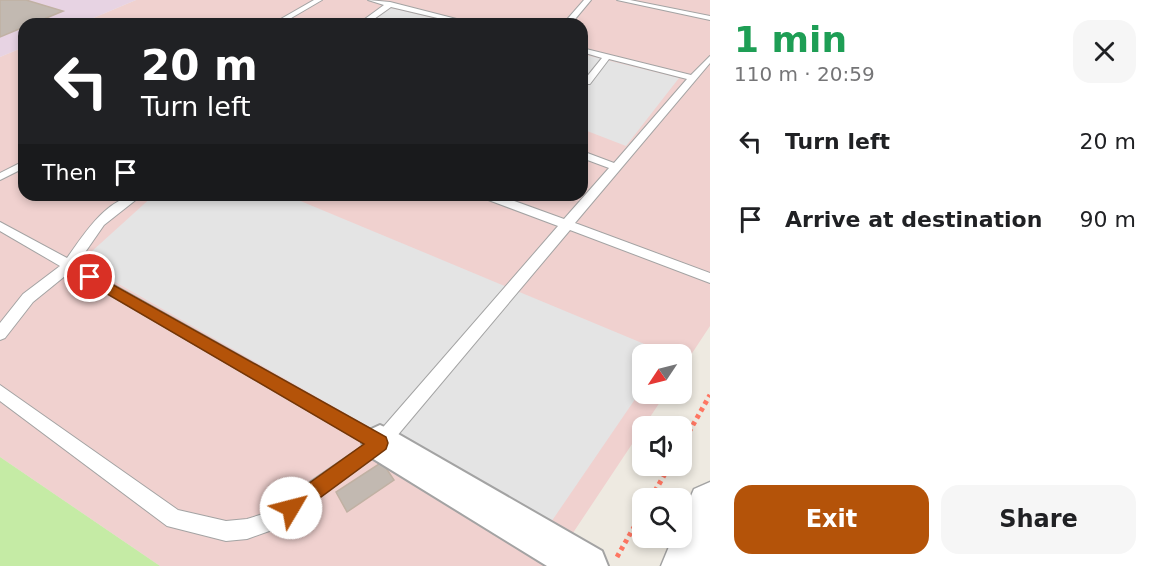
<!DOCTYPE html>
<meta charset="utf-8">
<style>
:root{--surface:#fff;--page:#f6f6f6;--text:#202124;--muted:#757577;--accent:#b45309}
body{margin:0;font-family:"DejaVu Sans",sans-serif;background:var(--page);color:var(--text);height:100vh;display:flex;flex-direction:column;font-size:22px;white-space:nowrap}
*{box-sizing:border-box;margin:0}
p{font-size:20px;color:var(--muted)}
.icon{flex:none;width:33px;height:33px;fill:none;stroke:currentColor;stroke-width:2;stroke-linecap:round;stroke-linejoin:round}
.map{position:relative;flex:1;overflow:hidden}
.panel{display:flex;flex-direction:column;background:var(--surface);width:450px}
.panel>*{flex:none}
.guide{position:absolute;left:18px;top:18px;width:570px;height:183px;border-radius:18px;box-shadow:0 3px 9px #0003;background:#202124;color:#fff;overflow:hidden}
.needle{width:39px;rotate:235deg}
.buttons{position:absolute;left:632px;top:344px;display:grid;gap:12px}
.buttons a{display:grid;place-items:center;width:60px;height:60px;border-radius:12px;background:var(--surface);box-shadow:0 3px 9px #0003;font-size:30px}
.pin{position:absolute;display:grid;place-items:center;width:51px;height:51px;color:#fff;margin:-26px;border:3px solid #fff;border-radius:50%;box-shadow:0 2px 6px #0007}
.me{position:absolute;width:66px;margin:-33px;rotate:53deg;stroke-linejoin:round;filter:drop-shadow(0 0 4px #0008)}
.turn{display:flex;align-items:center;gap:21px;height:126px;padding:0 24px;font-size:27px}
.turn .icon{width:78px;height:78px;stroke-width:2.5}
.turn b{display:block;font-size:42px;line-height:51px}
.then{display:flex;align-items:center;height:57px;padding:0 24px;background:#0003;gap:12px;font-size:22px}
.round{display:grid;place-items:center;flex:none;width:63px;height:63px;border-radius:18px;background:var(--page)}
.headline{display:flex;align-items:center;justify-content:space-between;height:102px;padding:0 24px}
h1{font-size:36px;font-weight:700;line-height:45px;color:#1e9e55}
.action{display:flex;gap:12px;margin-top:auto;padding:12px 24px}
.action a{flex:1;height:69px;border-radius:18px;background:var(--accent);color:#fff;font-size:24px;font-weight:700;line-height:69px;text-align:center}
.action a+a{background:var(--page);color:var(--text)}
ul{padding:0;list-style:none}
li{display:flex;align-items:center;gap:18px;height:78px;padding:0 24px}
li div{flex:1}
li b{display:block;font-size:22px}
li em{font-style:normal}
main{display:flex;flex:1;min-height:0}
.map>svg:first-child{display:block}
</style>
<main>
<div class="map">
<svg width="710" height="566" viewBox="0 0 710 566">
<rect width="100%" height="100%" fill="#eeeae1"/>
<path fill="#f0d1cf" d="M 136,0 L 710,0 L 710,326 L 681,370 L 681,354 L 642,354 L 642,393 L 666,393 L 551,566 L 160,566 L 0,457 L 0,57 L 24,47 L 24,195 L 582,195 L 582,24 L 79,24 Z"/>
<path fill="#e7d3e3" d="M 0,0 L 136,0 L 79,24 L 24,24 L 24,47 L 0,57 Z"/>
<path fill="#c5eba5" d="M 0,457 L 160,566 L 0,566 Z"/>
<path fill="#e4e4e4" d="M 391,8 L 458,24 L 368,24 Z
M 582,54 L 679,78 L 626,146 L 582,129 Z
M 154,195 L 286,195 L 666,353 L 642,354 L 642,389 L 547,528 L 80,262 Z"/>
<path fill="#c2b9b1" stroke="#c0b1a3" stroke-width="1.5" d="M 0,0 L 26,0 L 63,11 L 32,24 L 24,24 L 24,27 L 0,37 Z
M 382,462 L 394,480 L 347,512 L 336,492 Z"/>
<g fill="none" stroke-linecap="round" stroke-linejoin="round">
<g stroke="#a3a3a3" stroke-width="2">
<path id="service" d="M 314,0 L 322,0 L 281,24 L 272,24 Z
M 368,0 L 390,2 L 476,24 L 463,24 L 391,7 L 367,24 L 358,24 L 384,5 Z
M 584,0 L 591,0 L 571,24 L 563,24 Z
M 617,0 L 630,0 L 710,16 L 710,20 Z
M 582,48 L 691,75 L 710,56 L 710,63 L 575,223 L 710,273 L 710,283 L 570,230 L 386,449 L 275,529 L 247,539 L 226,541 L 167,526 L 0,401 L 0,385 L 178,510 L 226,521 L 247,519 L 263,514 L 365,444 L 70,272 L 33,302 L 5,338 L 0,340 L 0,323 L 23,294 L 60,266 L 0,231 L 0,222 L 67,258 C 85,233 108,195 142,195 L 104,225 L 77,264 L 378,433 L 558,226 L 483,198 L 481,195 L 498,195 L 564,219 L 609,168 L 582,158 L 582,151 L 614,163 L 687,79 L 609,59 L 590,84 L 582,84 L 582,78 L 585,79 L 602,58 L 582,52 Z
M 24,161 L 24,168 L 0,180 L 0,173 Z"/>
</g>
<g stroke="#a3a3a3" stroke-width="4">
<path id="minor" d="M 380,425 L 393,431 L 602,551 L 608,566 L 547,566 L 367,455 L 362,443 L 367,431 Z"/>
</g>
<g stroke="#a3a3a3" stroke-width="3">
<path id="tertiary" d="M 710,482 L 710,566 L 661,566 L 673,537 L 681,537 L 681,519 L 694,489 Z"/>
</g>
<path stroke="#fe7662" stroke-width="5" stroke-dasharray="4 4" stroke-linecap="butt" d="M 681,446 L 710,395
M 651,498 L 670,465
M 617,557 L 642,513"/>
<use href="#service" fill="#fff" fill-rule="evenodd"/>
<use href="#minor" fill="#fff" fill-rule="evenodd"/>
<use href="#tertiary" fill="#fff" fill-rule="evenodd"/>
</g>
<path fill="#b45309" stroke="#753606" stroke-width="1.5" d="M 90,272 L 386,437 L 388,443 L 386,449 L 298,514 L 291,517 L 284,514 L 281,508 L 284,501 L 364,444 L 85,281 L 83,277 Z"/>
</svg>
<div class="buttons">
<a><svg class="needle" viewBox="-14 -14 28 28"><path d="M0-13l5 13h-10z" fill="#e53935"/><path d="M0 13l5-13h-10z" fill="#757577"/></svg></a>
<a><svg class="icon" aria-label="sound" viewBox="0 0 24 24"><path d="M4 9h4l5-4v14l-5-4H4zM17 9q2 3 0 6"/></svg></a>
<a><svg class="icon" aria-label="search" viewBox="0 0 24 24"><circle cx="10" cy="10" r="6"/><path d="M15 15l6 6"/></svg></a>
</div>
<div class="pin" style="left:90px;top:277px;background:#d93025"><svg class="icon" aria-label="arrive" viewBox="0 0 24 24"><path d="M6 21V4h12l-3 4 3 4H6"/></svg></div>
<svg class="me" style="left:291px;top:508px" viewBox="-20 -20 40 40"><circle r="19" fill="#fff"/><path d="M0-13L10 11 0 6-10 11z" fill="#b45309"/></svg>
<div class="guide">
<div class="turn"><svg class="icon" aria-label="left" viewBox="0 0 24 24"><path d="M17 20v-9H6M10 6l-5 5 5 5"/></svg><div><b>20 m</b>Turn left</div></div>
<div class="then">Then<svg class="icon" aria-label="arrive" viewBox="0 0 24 24"><path d="M6 21V4h12l-3 4 3 4H6"/></svg></div>
</div>
</div>
<section class="panel">
<div class="headline"><div><h1>1 min</h1><p>110 m · 20:59</p></div><a class="round"><svg class="icon" aria-label="close" viewBox="0 0 24 24"><path d="M6 6l12 12M18 6L6 18"/></svg></a></div>
<ul>
<li><svg class="icon" aria-label="left" viewBox="0 0 24 24"><path d="M17 20v-9H6M10 6l-5 5 5 5"/></svg><div><b>Turn left</b></div><em>20 m</em></li>
<li><svg class="icon" aria-label="arrive" viewBox="0 0 24 24"><path d="M6 21V4h12l-3 4 3 4H6"/></svg><div><b>Arrive at destination</b></div><em>90 m</em></li>
</ul>
<div class="action"><a>Exit</a><a>Share</a></div>
</section>
</main>
